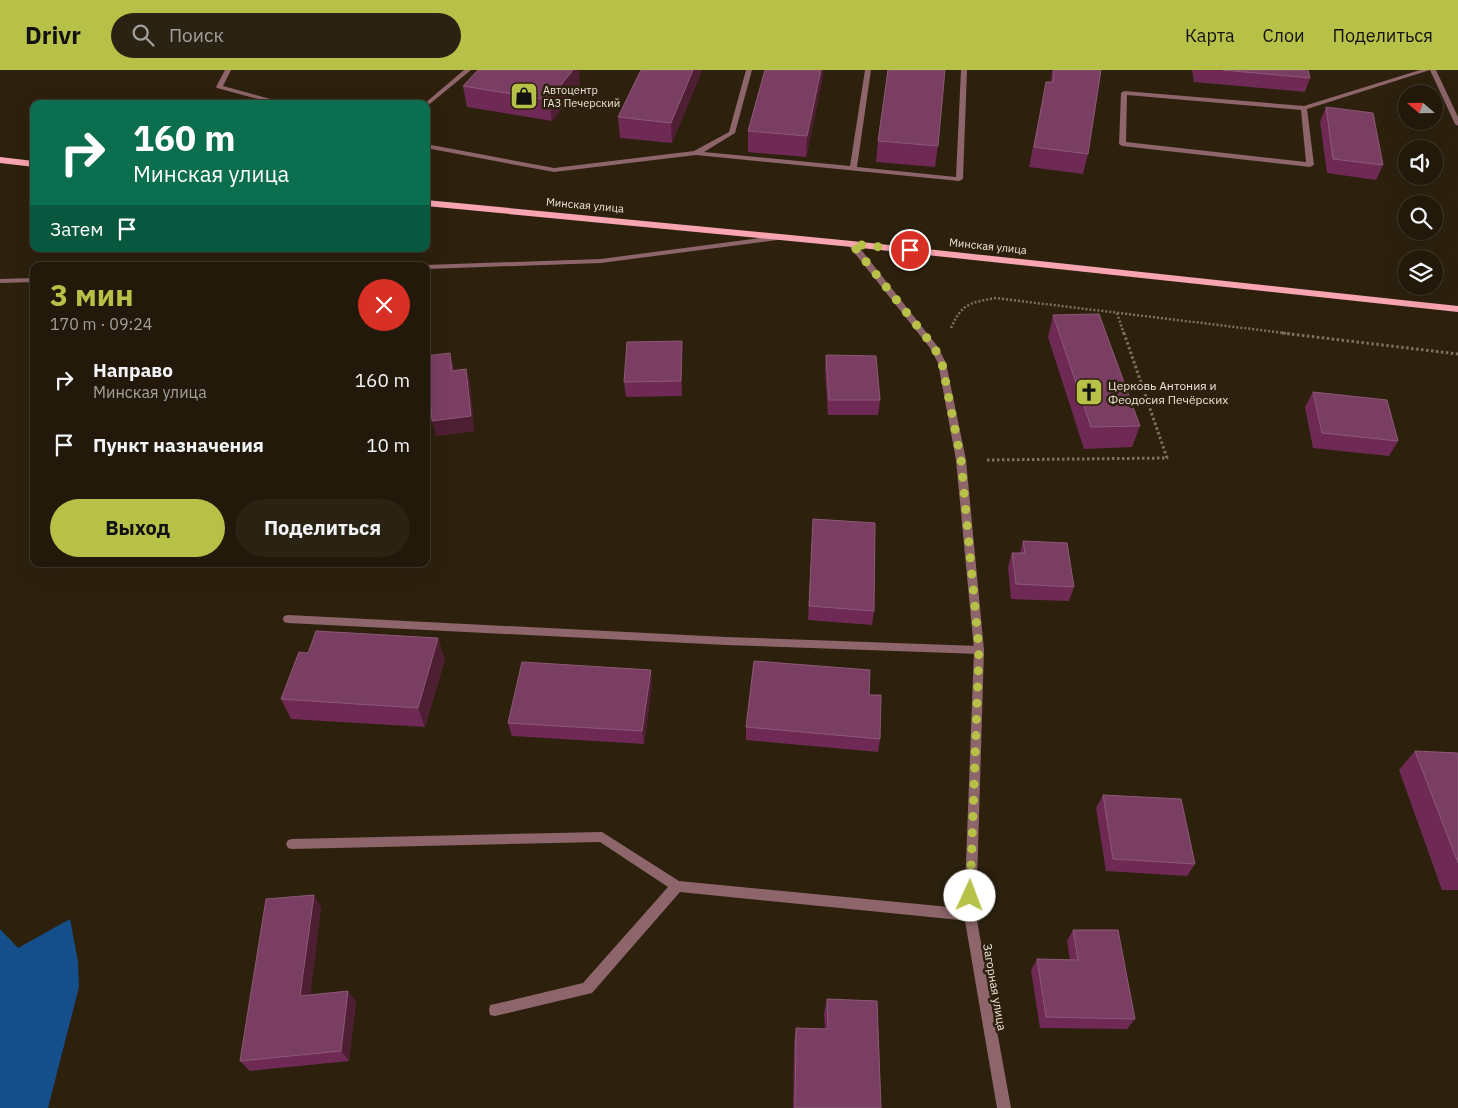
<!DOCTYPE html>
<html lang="ru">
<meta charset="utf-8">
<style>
:root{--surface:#22190a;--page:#2a2213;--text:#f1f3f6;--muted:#a2a09c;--line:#3f382b;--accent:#b7c148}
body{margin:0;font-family:"IBM Plex Sans",sans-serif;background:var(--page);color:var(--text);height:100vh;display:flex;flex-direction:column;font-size:19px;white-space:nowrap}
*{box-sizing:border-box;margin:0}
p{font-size:16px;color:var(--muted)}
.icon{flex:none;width:28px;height:28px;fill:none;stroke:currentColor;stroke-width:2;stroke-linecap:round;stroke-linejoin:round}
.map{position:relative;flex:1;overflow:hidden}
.sheet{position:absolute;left:30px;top:192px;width:400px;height:305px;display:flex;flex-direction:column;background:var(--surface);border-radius:10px;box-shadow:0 5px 20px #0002,0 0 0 1px var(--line)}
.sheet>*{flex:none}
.banner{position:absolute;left:30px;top:30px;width:400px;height:152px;border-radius:10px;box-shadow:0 5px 20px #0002,0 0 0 1px var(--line);background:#0b6e4f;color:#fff;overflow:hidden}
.needle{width:32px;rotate:290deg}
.tools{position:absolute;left:1398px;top:15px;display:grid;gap:10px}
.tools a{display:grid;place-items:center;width:45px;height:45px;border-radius:50%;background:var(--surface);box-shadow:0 5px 20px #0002,0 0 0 1px var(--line);font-size:25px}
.pin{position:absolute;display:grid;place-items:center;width:42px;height:42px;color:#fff;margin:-21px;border:2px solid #fff;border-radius:50%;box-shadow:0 1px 5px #0007}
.me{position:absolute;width:55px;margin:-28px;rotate:2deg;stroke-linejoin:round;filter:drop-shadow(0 0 4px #0008)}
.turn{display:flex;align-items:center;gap:18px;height:105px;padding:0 20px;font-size:22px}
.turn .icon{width:65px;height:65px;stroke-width:2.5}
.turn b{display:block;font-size:35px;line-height:42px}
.then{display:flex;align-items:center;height:48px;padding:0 20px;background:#0003;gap:10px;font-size:19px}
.round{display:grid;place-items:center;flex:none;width:52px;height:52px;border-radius:26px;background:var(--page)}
.head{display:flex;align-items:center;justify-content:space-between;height:85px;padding:0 20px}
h1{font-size:30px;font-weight:700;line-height:38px;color:var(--accent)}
.action{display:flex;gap:10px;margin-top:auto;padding:10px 20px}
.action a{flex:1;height:58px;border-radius:30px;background:var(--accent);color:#111;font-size:20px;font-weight:700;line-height:58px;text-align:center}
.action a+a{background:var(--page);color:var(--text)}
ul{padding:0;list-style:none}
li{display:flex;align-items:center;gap:15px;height:65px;padding:0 20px}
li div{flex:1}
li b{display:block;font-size:19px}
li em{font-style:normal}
header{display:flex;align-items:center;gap:30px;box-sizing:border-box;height:70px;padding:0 25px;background:var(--accent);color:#111}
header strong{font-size:24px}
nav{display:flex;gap:28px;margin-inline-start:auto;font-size:18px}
.search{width:350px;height:45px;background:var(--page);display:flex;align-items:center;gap:12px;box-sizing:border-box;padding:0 18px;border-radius:28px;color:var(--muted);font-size:19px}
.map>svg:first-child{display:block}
</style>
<header>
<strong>Drivr</strong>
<div class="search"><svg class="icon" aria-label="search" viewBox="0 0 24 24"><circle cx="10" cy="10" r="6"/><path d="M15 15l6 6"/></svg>Поиск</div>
<nav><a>Карта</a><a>Слои</a><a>Поделиться</a></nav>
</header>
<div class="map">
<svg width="1458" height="1038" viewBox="0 0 1458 1038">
<rect width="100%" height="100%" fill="#2d210e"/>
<path fill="#144f8c" d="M 70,849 L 78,892 L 79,917 L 48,1038 L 0,1038 L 0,859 L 18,878 Z"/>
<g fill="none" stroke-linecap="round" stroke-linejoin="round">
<path stroke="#7b7160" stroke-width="2.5" stroke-dasharray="2 2" stroke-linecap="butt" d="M 1117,243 L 1124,264
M 951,258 C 962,233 970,233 995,228 L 1293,264"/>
<path stroke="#7b7160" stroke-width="3" stroke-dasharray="2.5 2.5" stroke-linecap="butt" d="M 1282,263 L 1458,284
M 987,390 L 1167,388 L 1124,263"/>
<path fill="#8d656a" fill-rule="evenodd" d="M 225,0 L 231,0 L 223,16 L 289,34 L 277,34 L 217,18 L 216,17 Z
M 746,0 L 752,0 L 735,63 L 704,82 L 850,96 L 865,0 L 871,0 L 857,97 L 956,107 L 961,0 L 967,0 L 963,109 L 959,111 L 696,85 L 554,102 L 426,78 L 426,74 L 554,98 L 694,81 L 729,62 Z
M 1420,0 L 1436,0 L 1458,47 L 1458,56 L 1455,54 L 1430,0 L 1307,39 L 1314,95 L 1310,97 L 1122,76 L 1119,74 L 1121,23 L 1124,21 L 1304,36 ZM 1127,25 L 1301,40 L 1306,92 L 1126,72 Z
M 288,545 L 726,567 L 979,576 L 983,577 L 984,580 L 983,583 L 979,584 L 726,575 L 288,553 L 284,552 L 283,549 L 284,546 Z
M 602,762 L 679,811 L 970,839 L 974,841 L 976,845 L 974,849 L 970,851 L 680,822 L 592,923 L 495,946 L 490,945 L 489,940 L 490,935 L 495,934 L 583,913 L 668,817 L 600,772 L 292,779 L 288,778 L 286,774 L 288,770 L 292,769 Z"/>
<path fill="#8d656a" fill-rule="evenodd" d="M 464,0 L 471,0 L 426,37 L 426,34 L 424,34 Z
M 782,165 L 786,167 L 785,169 L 601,193 L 426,199 L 426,196 L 423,196 L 426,195 L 601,189 Z
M 849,172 L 855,172 L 938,277 L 946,293 L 966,390 L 984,580 L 976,845 L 1011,1038 L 997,1038 L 964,845 L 974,580 L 956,390 L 938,293 L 930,278 L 849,176 Z
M 34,208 L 34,212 L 0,213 L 0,209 Z"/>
<path fill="#f9a5b1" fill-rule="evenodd" d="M 0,87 L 34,91 L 34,97 L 0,93 Z
M 426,130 L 852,171 L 1458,236 L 1458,242 L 852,177 L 426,136 Z"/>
</g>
<path fill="#6e2a55" d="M 641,0 L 702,0 L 672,73 L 620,68 L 618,47 Z
M 765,0 L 823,0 L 823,6 L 806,87 L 748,82 L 748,61 Z
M 1052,0 L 1101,0 L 1088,84 L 1083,104 L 1029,97 L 1046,12 L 1051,12 Z
M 1192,0 L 1308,0 L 1310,8 L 1305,22 L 1194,12 Z
M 580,15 L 552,51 L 467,37 L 463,16 Z
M 1326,37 L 1383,95 L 1376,110 L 1327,103 L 1320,52 Z
M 878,71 L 938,76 L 935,97 L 876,92 Z
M 1053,245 L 1140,356 L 1132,377 L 1084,379 L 1048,267 Z
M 826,285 L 880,330 L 878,345 L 828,345 L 825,300 Z
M 426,286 L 454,298 L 454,300 L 466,299 L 470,314 L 474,361 L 436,366 L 431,337 L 426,337 Z
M 682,286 L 682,326 L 626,327 L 624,312 Z
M 1313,322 L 1398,371 L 1389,386 L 1313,378 L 1305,337 Z
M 813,449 L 874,541 L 872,555 L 808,550 Z
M 1023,471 L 1074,517 L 1069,531 L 1011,529 L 1008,497 L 1012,483 L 1020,483 Z
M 445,589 L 425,657 L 291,649 L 281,629 Z
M 652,614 L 644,674 L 512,666 L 508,653 Z
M 869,625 L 880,669 L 878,682 L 746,670 L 746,657 Z
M 1415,681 L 1458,683 L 1458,820 L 1442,820 L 1399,700 Z
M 1103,725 L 1195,794 L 1187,806 L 1106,801 L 1096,738 Z
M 321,837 L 310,925 L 348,921 L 356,932 L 349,991 L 250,1001 L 240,991 Z
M 1073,860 L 1135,949 L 1127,959 L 1040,958 L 1031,900 L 1037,889 L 1070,890 L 1067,871 Z
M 827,929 L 881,1038 L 793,1038 L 794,973 L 796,958 L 825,959 L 824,944 Z"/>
<path fill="#4e1e33" d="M 565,0 L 579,0 L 580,15 L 552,51 L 549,30 Z
M 693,0 L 702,0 L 672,73 L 671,53 Z
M 821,0 L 823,0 L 823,6 L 806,87 L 807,66 Z
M 682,271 L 682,326 L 681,311 Z
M 450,283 L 454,298 L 455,316 L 452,301 Z
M 466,299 L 470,314 L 474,361 L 436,366 L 432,351 Z
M 438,568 L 445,589 L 425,657 L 418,638 Z
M 651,600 L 652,614 L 644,674 L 642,661 Z
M 314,825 L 321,837 L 309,937 L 300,926 Z
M 348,921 L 356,932 L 349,991 L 341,981 Z"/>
<path fill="#7b3e63" stroke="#8d5876" d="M 478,0 L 573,0 L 549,30 L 463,16 Z
M 641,0 L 693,0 L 671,53 L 618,47 Z
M 765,0 L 821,0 L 807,66 L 748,61 Z
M 888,0 L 945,0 L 938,76 L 878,71 Z
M 1054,0 L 1101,0 L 1088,84 L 1034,77 L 1046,12 L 1053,12 Z
M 1223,0 L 1308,0 L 1310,8 Z
M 1326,37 L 1373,43 L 1383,95 L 1333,89 Z
M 1099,244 L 1140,356 L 1091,357 L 1053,245 Z
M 682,271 L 681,311 L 624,312 L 627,272 Z
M 450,283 L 452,301 L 466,299 L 471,346 L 432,351 L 430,321 L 426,322 L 426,286 Z
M 826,285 L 876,286 L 880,330 L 829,330 Z
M 1313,322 L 1387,330 L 1398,371 L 1322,363 Z
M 813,449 L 875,453 L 874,541 L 809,536 Z
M 1023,471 L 1067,473 L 1074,517 L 1016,514 L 1012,483 L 1025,483 Z
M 316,561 L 438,568 L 418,638 L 281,629 L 299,582 L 308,583 Z
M 754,591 L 870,600 L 869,625 L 881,625 L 880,669 L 746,657 Z
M 522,592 L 651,600 L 642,661 L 508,653 Z
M 1415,681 L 1458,683 L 1458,793 Z
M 1103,725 L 1181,729 L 1195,794 L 1113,789 Z
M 314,825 L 300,926 L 348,921 L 341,981 L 240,991 L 266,829 Z
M 1073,860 L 1118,860 L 1135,949 L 1046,947 L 1037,889 L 1078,890 Z
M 827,929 L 877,931 L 881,1038 L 795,1038 L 796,958 L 828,959 Z"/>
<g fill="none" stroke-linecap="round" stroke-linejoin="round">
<path stroke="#b7c148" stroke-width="9" stroke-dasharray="0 16.2" d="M 910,180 L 852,174 L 934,277 L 942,293 L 961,390 L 979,580 L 970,826"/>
</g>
<defs>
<g id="shop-square" transform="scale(1.4375)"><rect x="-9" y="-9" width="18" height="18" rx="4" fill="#b7c148" stroke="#2d210e"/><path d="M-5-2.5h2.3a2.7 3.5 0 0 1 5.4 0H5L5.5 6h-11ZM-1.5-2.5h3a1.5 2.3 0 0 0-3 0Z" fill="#111"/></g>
<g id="church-square" transform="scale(1.4375)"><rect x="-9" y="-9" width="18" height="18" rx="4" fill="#b7c148" stroke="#2d210e"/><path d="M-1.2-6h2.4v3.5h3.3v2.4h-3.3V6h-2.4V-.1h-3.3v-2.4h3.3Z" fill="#111"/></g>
</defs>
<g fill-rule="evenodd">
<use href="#shop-square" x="524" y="26"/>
<use href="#church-square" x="1089" y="322"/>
</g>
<g text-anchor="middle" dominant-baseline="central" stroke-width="5" stroke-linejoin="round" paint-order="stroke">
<g font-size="11" fill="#ede5d9" stroke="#2d210e" text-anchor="start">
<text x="543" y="20">Автоцентр<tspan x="543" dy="13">ГАЗ Печерский</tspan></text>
</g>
<g font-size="11" fill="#ede5d9" stroke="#2d210e">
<text transform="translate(585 135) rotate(5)">Минская улица</text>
<text transform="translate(988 176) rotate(6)">Минская улица</text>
</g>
<g font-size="12" fill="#ede5d9" stroke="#2d210e" text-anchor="start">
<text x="1108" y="315">Церковь Антония и<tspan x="1108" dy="14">Феодосия Печёрских</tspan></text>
</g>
<g font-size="12" fill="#ede5d9" stroke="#2d210e">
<text transform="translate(995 917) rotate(80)">Загорная улица</text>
</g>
</g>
</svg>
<div class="tools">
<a><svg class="needle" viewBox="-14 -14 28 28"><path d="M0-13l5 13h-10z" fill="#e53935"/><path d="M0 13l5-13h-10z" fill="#a2a09c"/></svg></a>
<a><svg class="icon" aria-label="sound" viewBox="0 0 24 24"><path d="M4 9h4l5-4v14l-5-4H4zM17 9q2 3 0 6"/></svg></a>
<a><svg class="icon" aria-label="search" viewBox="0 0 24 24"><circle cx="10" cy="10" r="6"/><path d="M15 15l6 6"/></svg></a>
<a><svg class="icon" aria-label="layers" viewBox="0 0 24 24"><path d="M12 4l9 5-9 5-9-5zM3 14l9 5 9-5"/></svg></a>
</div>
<div class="pin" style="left:910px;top:180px;background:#d93025"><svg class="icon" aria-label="arrive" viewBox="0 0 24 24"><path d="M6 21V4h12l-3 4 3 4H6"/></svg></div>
<svg class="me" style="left:970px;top:826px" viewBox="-20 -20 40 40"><circle r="19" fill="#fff"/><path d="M0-13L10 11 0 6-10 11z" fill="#b7c148"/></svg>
<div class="banner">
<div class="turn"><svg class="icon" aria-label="right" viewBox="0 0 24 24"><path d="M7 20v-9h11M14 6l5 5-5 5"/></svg><div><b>160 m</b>Минская улица</div></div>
<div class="then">Затем<svg class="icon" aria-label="arrive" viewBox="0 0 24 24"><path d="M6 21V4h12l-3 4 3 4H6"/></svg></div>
</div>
<section class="sheet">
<div class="head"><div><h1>3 мин</h1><p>170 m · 09:24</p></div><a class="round" style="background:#d93025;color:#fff"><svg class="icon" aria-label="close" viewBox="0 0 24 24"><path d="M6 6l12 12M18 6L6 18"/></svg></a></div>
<ul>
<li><svg class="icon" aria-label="right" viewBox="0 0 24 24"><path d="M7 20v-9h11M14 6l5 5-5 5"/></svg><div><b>Направо</b><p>Минская улица</p></div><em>160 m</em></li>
<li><svg class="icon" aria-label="arrive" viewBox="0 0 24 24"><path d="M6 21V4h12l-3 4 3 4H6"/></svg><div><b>Пункт назначения</b></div><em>10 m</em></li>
</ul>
<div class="action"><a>Выход</a><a>Поделиться</a></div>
</section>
</div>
